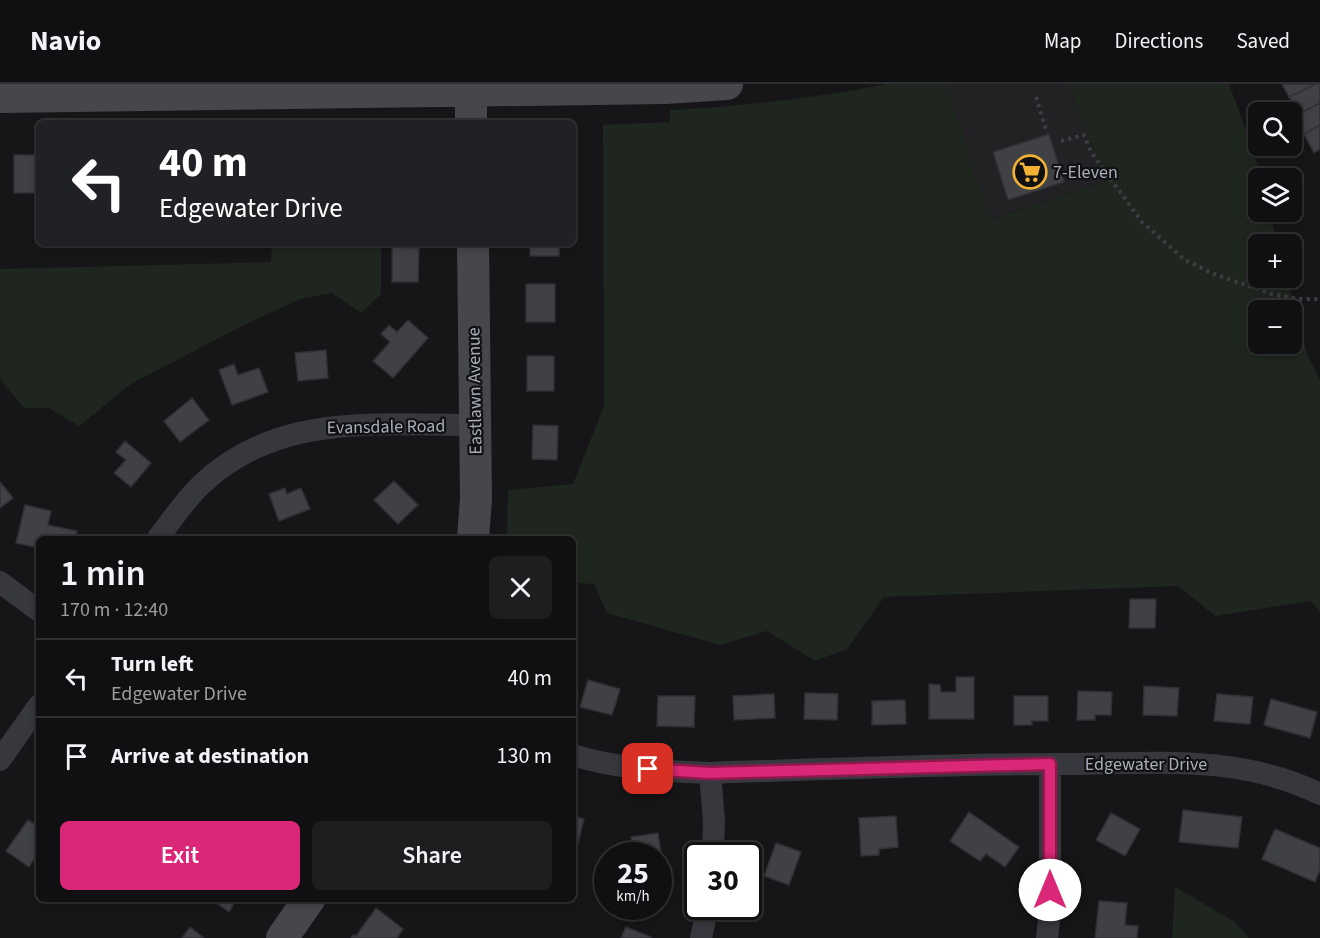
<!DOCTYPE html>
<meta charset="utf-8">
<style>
:root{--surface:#101012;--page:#1e1e20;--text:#f1f3f6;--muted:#9c9d9f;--line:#303032;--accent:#db2777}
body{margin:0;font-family:"Source Sans 3",sans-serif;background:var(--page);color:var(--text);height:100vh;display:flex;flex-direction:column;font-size:22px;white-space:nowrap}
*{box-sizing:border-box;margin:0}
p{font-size:20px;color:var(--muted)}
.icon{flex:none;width:33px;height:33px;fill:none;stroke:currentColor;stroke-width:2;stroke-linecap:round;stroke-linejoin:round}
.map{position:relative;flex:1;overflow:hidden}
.panel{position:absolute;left:36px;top:452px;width:540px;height:366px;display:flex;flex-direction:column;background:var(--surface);border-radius:9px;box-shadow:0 3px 9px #0003,0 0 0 2px var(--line)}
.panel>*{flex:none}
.top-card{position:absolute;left:36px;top:36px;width:540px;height:126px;border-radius:9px;box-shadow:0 3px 9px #0003,0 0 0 2px var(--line);background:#202124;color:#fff;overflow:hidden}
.tools{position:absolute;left:1248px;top:18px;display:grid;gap:12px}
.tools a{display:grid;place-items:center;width:54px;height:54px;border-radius:9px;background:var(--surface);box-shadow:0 3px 9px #0003,0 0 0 2px var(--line);font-size:30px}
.speed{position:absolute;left:594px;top:758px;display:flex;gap:12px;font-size:30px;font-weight:700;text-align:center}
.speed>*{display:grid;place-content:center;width:78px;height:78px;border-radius:50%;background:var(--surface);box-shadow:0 3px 9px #0003,0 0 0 2px var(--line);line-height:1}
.speed small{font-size:15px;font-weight:400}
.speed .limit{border:3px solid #111;border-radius:9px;background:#fff;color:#111}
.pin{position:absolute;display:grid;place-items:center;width:51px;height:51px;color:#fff;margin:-26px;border-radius:12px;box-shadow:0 3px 9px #0006}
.me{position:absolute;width:66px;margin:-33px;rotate:0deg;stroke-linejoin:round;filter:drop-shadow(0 0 4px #0008)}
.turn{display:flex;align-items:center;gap:21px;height:126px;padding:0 24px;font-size:27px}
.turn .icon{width:78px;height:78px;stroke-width:2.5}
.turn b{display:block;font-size:42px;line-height:51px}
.round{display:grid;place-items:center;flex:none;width:63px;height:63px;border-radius:9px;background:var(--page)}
.headline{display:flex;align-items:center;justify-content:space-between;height:102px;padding:0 24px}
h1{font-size:36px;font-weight:600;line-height:45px}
.primary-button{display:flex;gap:12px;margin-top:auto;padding:12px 24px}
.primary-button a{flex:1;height:69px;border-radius:9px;background:var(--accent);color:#fff;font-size:24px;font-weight:600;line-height:69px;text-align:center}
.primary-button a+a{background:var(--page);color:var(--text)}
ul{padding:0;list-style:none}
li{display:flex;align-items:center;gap:18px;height:78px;padding:0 24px;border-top:2px solid var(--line)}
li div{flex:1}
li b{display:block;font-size:22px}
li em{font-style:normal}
header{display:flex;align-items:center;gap:36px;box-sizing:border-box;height:84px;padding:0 30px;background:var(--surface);border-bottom:2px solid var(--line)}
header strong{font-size:28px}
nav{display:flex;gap:33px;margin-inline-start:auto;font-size:21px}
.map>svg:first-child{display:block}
</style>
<header>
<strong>Navio</strong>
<nav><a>Map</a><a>Directions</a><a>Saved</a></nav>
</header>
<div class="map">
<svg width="1320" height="854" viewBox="0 0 1320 854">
<rect width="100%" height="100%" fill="#161618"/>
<path fill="#222225" d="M 946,0 L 1068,0 L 1105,98 L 989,136 Z"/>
<path fill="#1e261f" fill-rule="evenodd" d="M 887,0 L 946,0 L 990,136 L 1105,98 L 1068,0 L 1229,0 L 1252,63 L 1261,94 L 1258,94 L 1258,128 L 1269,128 L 1278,160 L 1258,160 L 1258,194 L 1287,194 L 1308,272 L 1320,296 L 1320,528 L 1310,517 L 1215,532 L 1178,502 L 884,513 L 847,565 L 815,577 L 767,547 L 720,561 L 607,529 L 594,500 L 573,499 L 573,454 L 507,454 L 508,406 L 573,400 L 604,322 L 603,41 L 670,38 L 670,26 C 743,22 815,14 887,0 ZM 1292,226 L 1292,260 L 1258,260 L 1258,226 Z
M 272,159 L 381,159 L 381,210 L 361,229 L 332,209 L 300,215 L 238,244 L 131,300 L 79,342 L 49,324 L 24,324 L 0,295 L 0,185 L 271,178 Z
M 1175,803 L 1235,838 L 1249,854 L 1172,854 Z"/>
<path fill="#404145" stroke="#303034" stroke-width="1.5" d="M 1282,0 L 1316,0 L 1289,13 Z
M 1316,0 L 1320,0 L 1320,19 L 1299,30 L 1289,13 Z
M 1320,19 L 1320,41 L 1304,50 L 1295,32 Z
M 1320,41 L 1320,65 L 1314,69 L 1304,50 Z
M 1049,50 L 1064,98 L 1008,116 L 993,68 Z
M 14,71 L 39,71 L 39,109 L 14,109 Z
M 530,159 L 559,159 L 559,172 L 530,172 Z
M 392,163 L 419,164 L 418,198 L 392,198 Z
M 526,200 L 555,200 L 555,238 L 526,238 Z
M 408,236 L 428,254 L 393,294 L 373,277 L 390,258 L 381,250 L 389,241 L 397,248 Z
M 326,266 L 328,294 L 298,297 L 295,269 Z
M 527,272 L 554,272 L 554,307 L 527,307 Z
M 234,280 L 238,291 L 259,284 L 268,308 L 232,321 L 219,286 Z
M 192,314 L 209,336 L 180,358 L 164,337 Z
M 533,341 L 558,342 L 557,376 L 532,375 Z
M 125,357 L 151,379 L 131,403 L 114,389 L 126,376 L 116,368 Z
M 394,397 L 418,421 L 398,440 L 374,416 Z
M 0,398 L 13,414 L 0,424 Z
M 285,404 L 287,410 L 301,404 L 310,425 L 279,437 L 269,410 Z
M 25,421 L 51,427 L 48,441 L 77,447 L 75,454 L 39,454 L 39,464 L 16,459 Z
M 1130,515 L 1156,515 L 1155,544 L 1129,544 Z
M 956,593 L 974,593 L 974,635 L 929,635 L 929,600 L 940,601 L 941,608 L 956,608 Z
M 588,596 L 620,605 L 612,631 L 580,623 Z
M 1144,602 L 1179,604 L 1177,632 L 1143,631 Z
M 1078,607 L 1112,608 L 1111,631 L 1095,631 L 1095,636 L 1077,636 Z
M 805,609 L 838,610 L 837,636 L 804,635 Z
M 774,610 L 775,634 L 734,636 L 733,612 Z
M 1217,610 L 1253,613 L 1250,640 L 1214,637 Z
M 658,612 L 695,612 L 694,643 L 657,642 Z
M 1014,612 L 1048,612 L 1048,637 L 1032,637 L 1032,641 L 1014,641 Z
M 1271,615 L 1317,628 L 1310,654 L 1264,641 Z
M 905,616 L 906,640 L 872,641 L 872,617 Z
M 1183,726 L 1242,733 L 1238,764 L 1179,758 Z
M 969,728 L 1019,763 L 1005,783 L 986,770 L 980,777 L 950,757 Z
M 1111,729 L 1140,745 L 1125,772 L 1096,756 Z
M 573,732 L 584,735 L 578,759 L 573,757 Z
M 896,732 L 898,763 L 879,765 L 879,771 L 861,772 L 859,734 Z
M 28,736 L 39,743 L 39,768 L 29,783 L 6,767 Z
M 1275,745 L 1320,764 L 1320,786 L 1315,798 L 1262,775 Z
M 658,749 L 663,784 L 658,784 L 658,771 L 634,771 L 631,753 Z
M 776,759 L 801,768 L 789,801 L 764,792 Z
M 209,814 L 237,814 L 229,828 Z
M 1099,817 L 1127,819 L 1125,841 L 1138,842 L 1137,854 L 1095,854 Z
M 376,824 L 403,845 L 397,854 L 351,854 L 353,851 L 356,852 Z
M 190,843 L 204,854 L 182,854 Z
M 626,843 L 651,853 L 650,854 L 621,854 Z"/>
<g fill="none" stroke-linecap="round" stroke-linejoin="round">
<path stroke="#3d3f44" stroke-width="4" stroke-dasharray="3 4.5" stroke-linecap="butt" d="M 1036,13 L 1047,49
M 1061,57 L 1084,51 L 1091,68 L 1142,138 L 1185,176 L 1214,190 L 1272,210 L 1298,215 L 1320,215"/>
<path stroke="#37383d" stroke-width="22" d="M 158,454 C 172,436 184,417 201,401 C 276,328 380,341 475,341
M 0,498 L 39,527
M 573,671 C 617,685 664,687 710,689 C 827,685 944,680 1061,680 C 1150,680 1237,669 1320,710
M 0,676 L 39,621
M 710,689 L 714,737 L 713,771
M 701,854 L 708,822
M 1047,854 L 1050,827 L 1050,680"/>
<path stroke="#45474d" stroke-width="32" d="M 471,6 L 471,39
M 0,13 L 665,4 L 727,0
M 473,159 L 476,415 L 473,454
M 282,854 L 310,814"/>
</g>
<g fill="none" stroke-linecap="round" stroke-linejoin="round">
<g stroke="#8e194d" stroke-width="15">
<path id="route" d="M 648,685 L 710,689 L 1050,680 L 1050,806"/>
</g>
<use href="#route" stroke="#db2777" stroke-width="10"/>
</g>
<defs>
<g id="supermarket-ring" transform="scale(1.725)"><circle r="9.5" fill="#111113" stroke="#f2b134" stroke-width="1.5"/><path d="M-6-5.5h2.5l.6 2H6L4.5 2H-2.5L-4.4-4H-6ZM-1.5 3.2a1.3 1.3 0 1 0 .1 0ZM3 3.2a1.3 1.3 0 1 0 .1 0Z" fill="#f2b134"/></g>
</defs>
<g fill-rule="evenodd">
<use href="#supermarket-ring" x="1030" y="88"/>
</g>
<g text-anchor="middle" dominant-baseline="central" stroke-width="4.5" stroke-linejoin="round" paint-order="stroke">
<g font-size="18" fill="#a8adb8" stroke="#111113" text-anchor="start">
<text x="1053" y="88">7-Eleven</text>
</g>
<g font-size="18" fill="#a8adb8" stroke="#111113">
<text transform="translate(475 307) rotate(-91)">Eastlawn Avenue</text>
<text transform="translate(386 343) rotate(-1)">Evansdale Road</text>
<text x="1146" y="680">Edgewater Drive</text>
</g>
</g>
</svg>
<div class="tools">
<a><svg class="icon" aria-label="search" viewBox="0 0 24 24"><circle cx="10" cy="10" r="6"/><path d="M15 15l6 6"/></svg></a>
<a><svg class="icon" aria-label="layers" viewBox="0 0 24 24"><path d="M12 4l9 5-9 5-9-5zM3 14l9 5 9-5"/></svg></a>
<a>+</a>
<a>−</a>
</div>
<div class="speed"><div>25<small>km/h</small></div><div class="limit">30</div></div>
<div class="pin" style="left:648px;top:685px;background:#d93025"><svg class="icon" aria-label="arrive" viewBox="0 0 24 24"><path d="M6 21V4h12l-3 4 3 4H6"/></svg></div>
<svg class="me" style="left:1050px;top:806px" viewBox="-20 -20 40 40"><circle r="19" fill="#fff"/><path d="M0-13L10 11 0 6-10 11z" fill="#db2777"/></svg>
<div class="top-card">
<div class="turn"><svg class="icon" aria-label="left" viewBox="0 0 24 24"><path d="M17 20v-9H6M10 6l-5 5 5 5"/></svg><div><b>40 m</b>Edgewater Drive</div></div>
</div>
<section class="panel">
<div class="headline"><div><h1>1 min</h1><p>170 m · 12:40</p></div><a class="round"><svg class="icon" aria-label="close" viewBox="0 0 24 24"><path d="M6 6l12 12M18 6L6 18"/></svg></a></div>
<ul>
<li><svg class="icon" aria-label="left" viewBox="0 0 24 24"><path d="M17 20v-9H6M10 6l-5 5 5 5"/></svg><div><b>Turn left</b><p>Edgewater Drive</p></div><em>40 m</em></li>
<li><svg class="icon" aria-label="arrive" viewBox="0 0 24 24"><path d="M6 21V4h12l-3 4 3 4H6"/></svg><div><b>Arrive at destination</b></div><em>130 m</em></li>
</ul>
<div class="primary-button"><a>Exit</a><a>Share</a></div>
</section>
</div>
